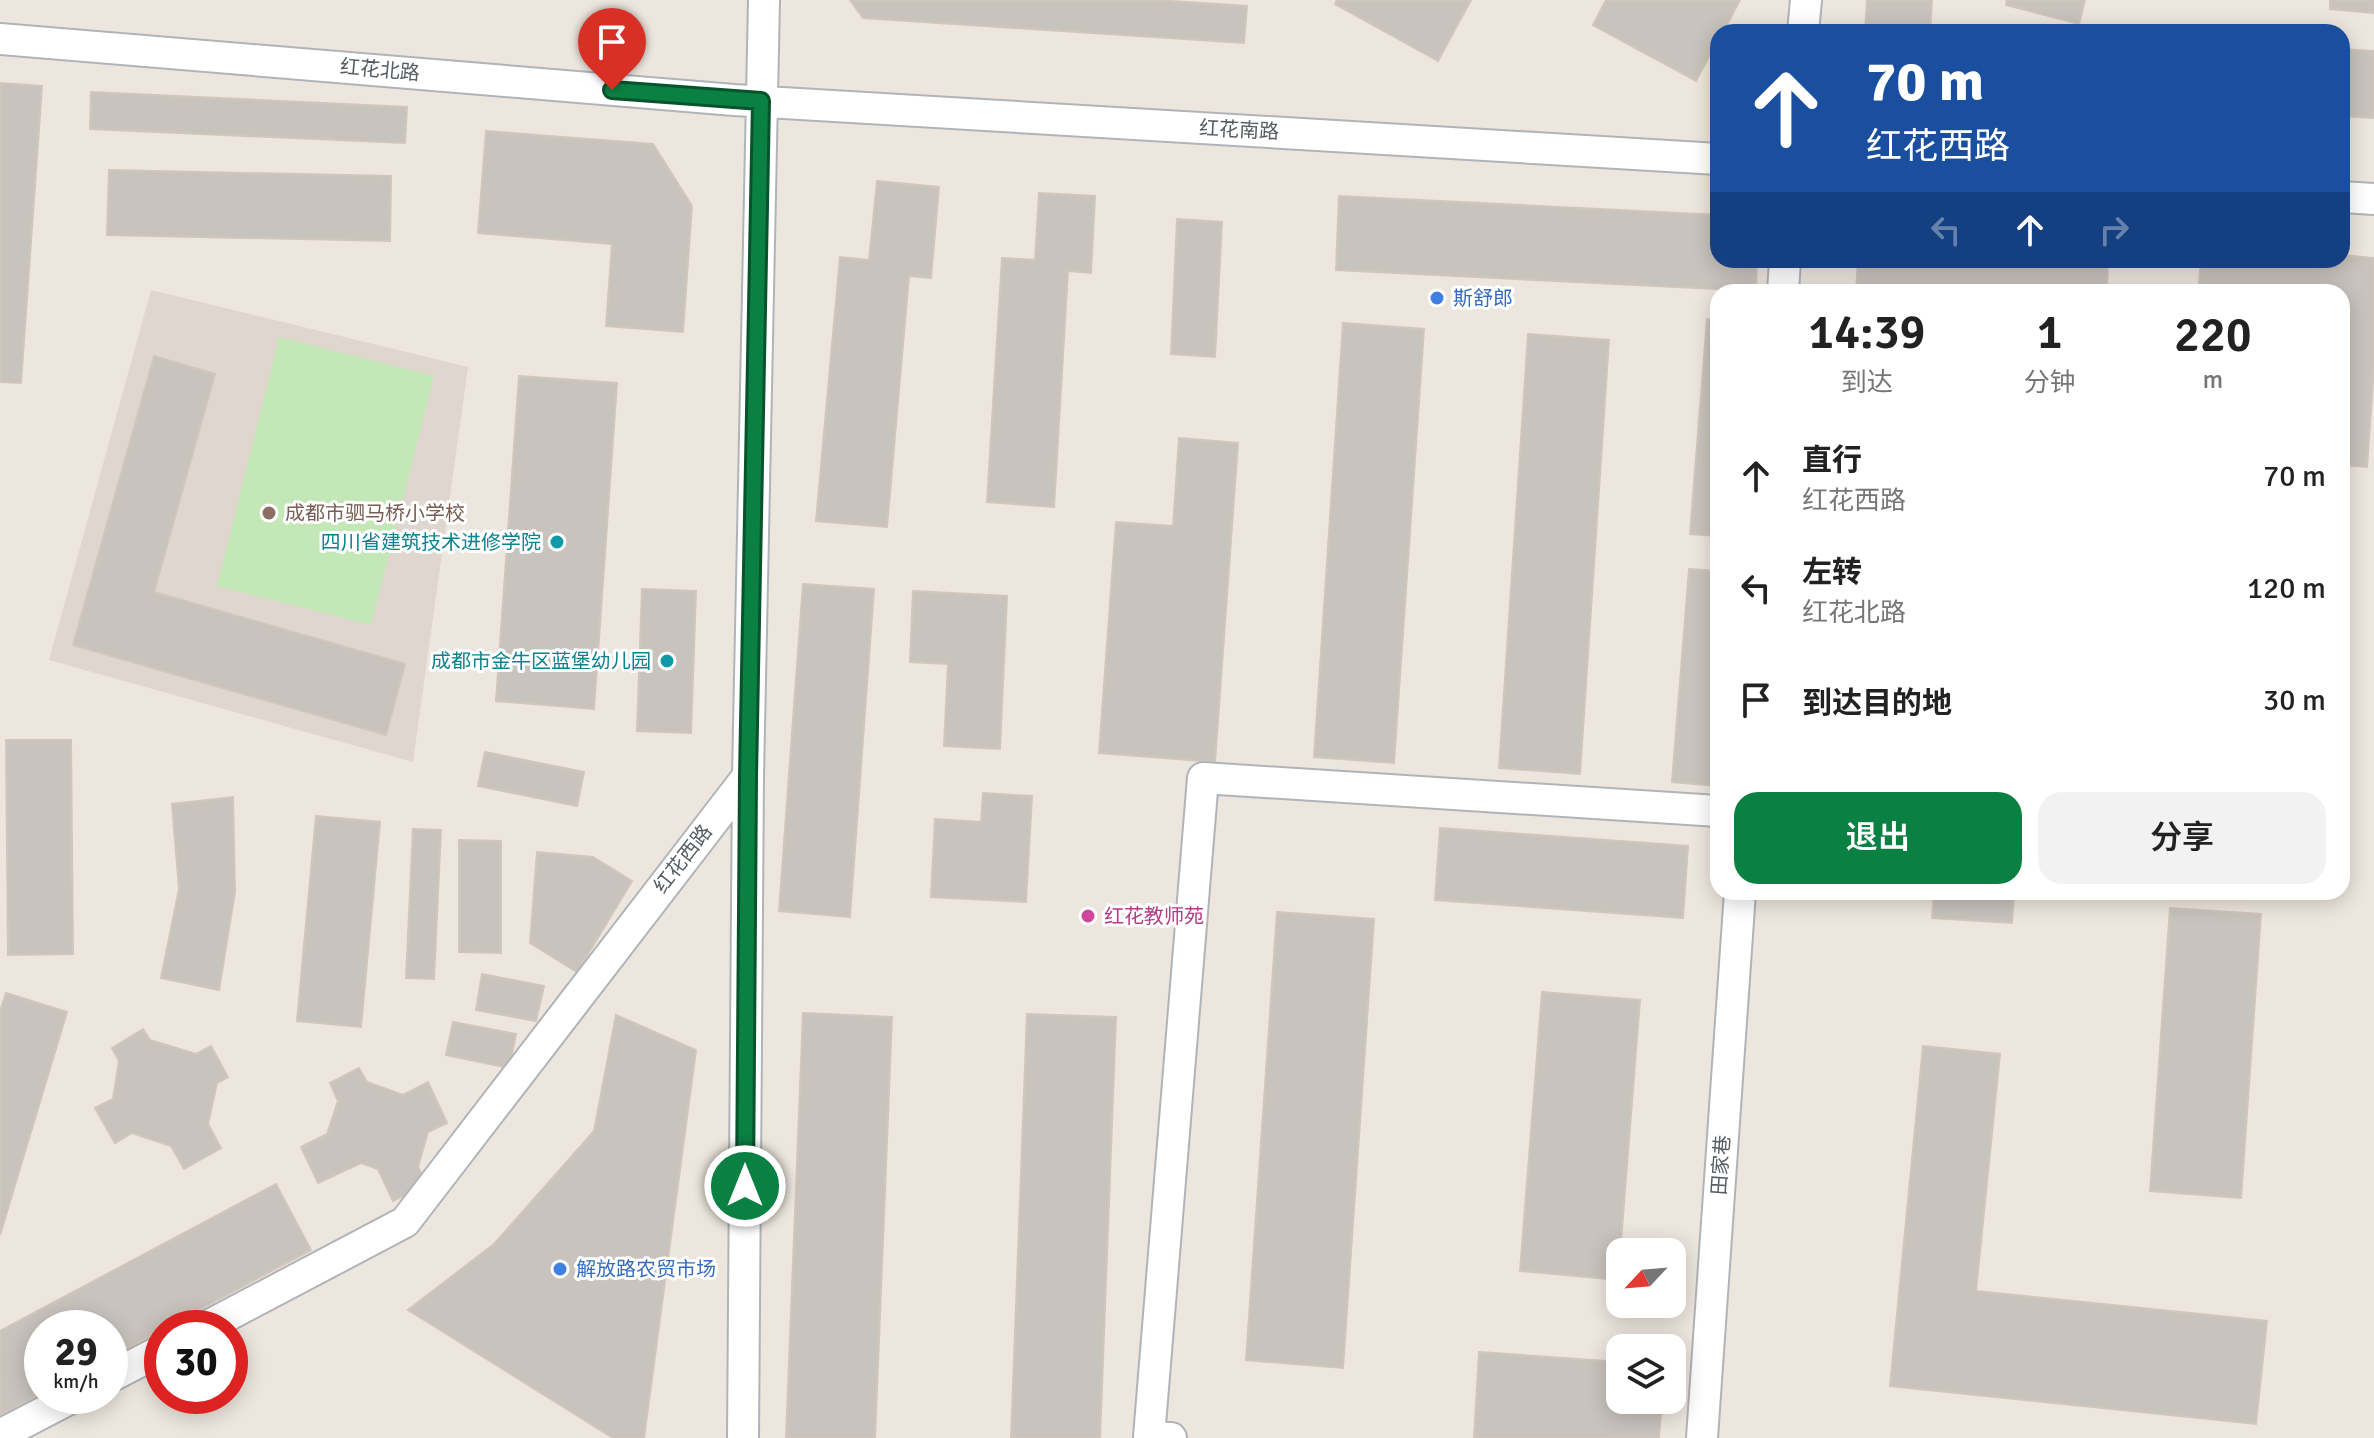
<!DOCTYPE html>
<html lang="zh">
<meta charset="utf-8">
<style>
:root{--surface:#fff;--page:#f2f2f2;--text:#222;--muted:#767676;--accent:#0b8043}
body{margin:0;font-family:Signika,"Noto Sans SC",sans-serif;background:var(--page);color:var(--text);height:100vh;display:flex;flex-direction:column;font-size:30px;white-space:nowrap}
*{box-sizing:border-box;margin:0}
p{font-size:26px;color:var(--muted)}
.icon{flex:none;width:44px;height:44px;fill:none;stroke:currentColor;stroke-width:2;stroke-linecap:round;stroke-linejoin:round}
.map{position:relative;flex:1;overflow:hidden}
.drawer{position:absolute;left:1710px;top:284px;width:640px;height:616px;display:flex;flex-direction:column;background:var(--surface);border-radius:24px;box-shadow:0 4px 20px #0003}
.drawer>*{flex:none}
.guide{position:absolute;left:1710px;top:24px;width:640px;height:244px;border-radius:24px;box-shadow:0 4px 20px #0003;background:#1a4fa0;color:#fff;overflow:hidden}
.needle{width:52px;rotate:244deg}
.fabs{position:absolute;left:1606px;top:1238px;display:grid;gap:16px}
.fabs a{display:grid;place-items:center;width:80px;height:80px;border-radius:16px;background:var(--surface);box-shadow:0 4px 20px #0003;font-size:40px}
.speed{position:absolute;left:24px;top:1310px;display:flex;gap:16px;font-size:40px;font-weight:700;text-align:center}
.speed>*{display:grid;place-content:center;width:104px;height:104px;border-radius:50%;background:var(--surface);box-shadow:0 4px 20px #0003;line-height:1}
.speed small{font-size:20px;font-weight:400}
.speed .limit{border:12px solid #d22;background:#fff;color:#111}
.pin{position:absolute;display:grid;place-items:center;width:68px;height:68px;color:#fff;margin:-82px -34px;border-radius:50% 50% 50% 0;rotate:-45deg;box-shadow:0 0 8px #0007}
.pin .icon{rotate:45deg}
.me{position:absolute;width:88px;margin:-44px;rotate:0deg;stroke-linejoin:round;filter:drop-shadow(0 0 6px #0008)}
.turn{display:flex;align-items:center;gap:28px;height:168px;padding:0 24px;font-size:36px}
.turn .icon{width:104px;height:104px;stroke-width:2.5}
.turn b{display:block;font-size:56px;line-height:68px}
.lanes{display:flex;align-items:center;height:76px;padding:0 24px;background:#0003;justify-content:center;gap:40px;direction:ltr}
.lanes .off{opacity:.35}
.eta{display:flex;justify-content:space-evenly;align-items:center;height:136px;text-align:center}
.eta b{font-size:48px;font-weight:600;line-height:56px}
.button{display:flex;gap:16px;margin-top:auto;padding:16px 24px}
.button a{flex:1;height:92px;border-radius:24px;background:var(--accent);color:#fff;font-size:32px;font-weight:600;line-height:92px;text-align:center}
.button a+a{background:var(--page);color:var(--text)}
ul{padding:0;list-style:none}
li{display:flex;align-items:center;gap:24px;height:112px;padding:0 24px}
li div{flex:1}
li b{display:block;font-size:30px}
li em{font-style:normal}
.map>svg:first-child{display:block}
</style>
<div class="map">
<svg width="2374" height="1438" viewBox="0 0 2374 1438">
<rect width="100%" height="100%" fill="#ede6de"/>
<path fill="#dfd7cf" d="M 151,290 L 468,367 L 413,762 L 49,660 Z"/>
<path fill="#c3e7b7" d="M 279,337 L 434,376 L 371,625 L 217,586 Z"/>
<path fill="#c9c3bd" stroke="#d1c6bc" stroke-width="2" d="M 850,0 L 1155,0 L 1247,6 L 1244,43 L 863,18 Z
M 1337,0 L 1471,0 L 1438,61 L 1335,4 Z
M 1606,0 L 1740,0 L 1723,32 L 1718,32 L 1718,40 L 1696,81 L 1593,25 Z
M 1867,0 L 1932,0 L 1930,32 L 1865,32 Z
M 2007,0 L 2085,0 L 2079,24 L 2006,5 Z
M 2330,0 L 2374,0 L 2374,13 L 2330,9 Z
M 2342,49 L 2374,51 L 2374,118 L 2342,116 Z
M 0,83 L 42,86 L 21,383 L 0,382 Z
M 91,92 L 407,107 L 405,143 L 90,129 Z
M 486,131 L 653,144 L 692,206 L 683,332 L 606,326 L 612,244 L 478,233 Z
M 109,170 L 391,176 L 390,241 L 107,235 Z
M 877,181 L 939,187 L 931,278 L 909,276 L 887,527 L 816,521 L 840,257 L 869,260 Z
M 1039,193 L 1095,196 L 1091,273 L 1068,271 L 1054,507 L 987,502 L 1002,258 L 1035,260 Z
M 1339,196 L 1718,215 L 1718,260 L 1757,260 L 1756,291 L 1336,270 Z
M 1177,219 L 1222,222 L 1215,357 L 1171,354 Z
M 2342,255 L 2374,258 L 2374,367 L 2367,467 L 2342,465 L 2342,292 L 2198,292 L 2201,260 L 2342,260 Z
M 1858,260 L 2108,260 L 2107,292 L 1974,292 L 1919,289 L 1918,292 L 1856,292 Z
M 1707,319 L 1718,320 L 1718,536 L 1690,534 Z
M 1343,323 L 1424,329 L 1394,763 L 1314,757 Z
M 1528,334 L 1609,340 L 1580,774 L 1499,768 Z
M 154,356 L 215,374 L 154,592 L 405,664 L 386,735 L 73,645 Z
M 519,376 L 617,383 L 594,709 L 496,701 Z
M 1179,438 L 1238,443 L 1215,762 L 1099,753 L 1116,522 L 1173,526 Z
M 1689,569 L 1718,571 L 1718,786 L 1672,782 Z
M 803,584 L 874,589 L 850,917 L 779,911 Z
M 642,589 L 696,591 L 691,733 L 637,731 Z
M 913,591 L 1007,596 L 1000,749 L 944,746 L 948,664 L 910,662 Z
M 6,740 L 71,740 L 73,954 L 8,955 Z
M 485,752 L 584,772 L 577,806 L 478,786 Z
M 983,793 L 1032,796 L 1026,902 L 931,897 L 935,819 L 981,822 Z
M 233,797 L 235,892 L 219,990 L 161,978 L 179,889 L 172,804 Z
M 316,816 L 380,822 L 361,1027 L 297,1021 Z
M 1440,828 L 1688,846 L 1683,918 L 1435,900 Z
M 413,829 L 441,830 L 434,979 L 406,978 Z
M 459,840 L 501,841 L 501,953 L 459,952 Z
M 537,852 L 593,857 L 632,881 L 577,972 L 530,943 Z
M 1934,892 L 2014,892 L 2012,923 L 1932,918 Z
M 2170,908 L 2261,914 L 2241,1198 L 2150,1191 Z
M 1277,912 L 1374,919 L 1343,1368 L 1246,1360 Z
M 482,974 L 544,986 L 536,1021 L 476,1010 Z
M 1542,992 L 1640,1000 L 1618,1280 L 1520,1271 Z
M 6,993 L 67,1012 L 0,1235 L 0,1011 Z
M 803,1013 L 892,1017 L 875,1438 L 786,1438 Z
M 1027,1014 L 1116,1017 L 1100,1438 L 1011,1438 Z
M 616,1015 L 696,1050 L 644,1438 L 613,1438 L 408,1310 L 494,1244 L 594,1131 Z
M 453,1022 L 516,1034 L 509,1068 L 446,1055 Z
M 143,1029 L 150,1040 L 196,1054 L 211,1046 L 228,1077 L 217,1083 L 208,1124 L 221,1148 L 184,1169 L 171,1146 L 132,1133 L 115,1143 L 95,1108 L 113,1099 L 119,1061 L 112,1048 Z
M 1923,1046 L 2000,1054 L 1976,1291 L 2267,1321 L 2256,1424 L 1890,1386 Z
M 359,1068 L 367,1082 L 403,1095 L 428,1082 L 447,1123 L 428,1132 L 418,1167 L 427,1185 L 393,1201 L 378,1169 L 361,1163 L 318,1183 L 301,1147 L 327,1134 L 338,1101 L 330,1083 Z
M 276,1184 L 311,1250 L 110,1357 L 110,1328 L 42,1328 L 42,1393 L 0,1415 L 0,1331 Z
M 1479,1352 L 1620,1362 L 1620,1400 L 1662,1400 L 1659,1438 L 1474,1438 Z"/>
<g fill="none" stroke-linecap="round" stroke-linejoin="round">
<g stroke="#b0b4b8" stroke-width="34">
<path id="street" d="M 1803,32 L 1806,0
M 0,39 L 734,100 L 1718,159
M 2342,197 L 2374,199
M 1783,292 L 1785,260
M 204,1328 L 405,1222 L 748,776
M 110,1377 L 162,1350
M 0,1435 L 75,1396
M 743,1438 L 748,776 L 764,0
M 1171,1438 L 1149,1437 L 1203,778 L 1718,811
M 1702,1438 L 1740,892"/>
</g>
<use href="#street" stroke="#fff" stroke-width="30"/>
</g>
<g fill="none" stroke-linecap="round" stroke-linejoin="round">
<g stroke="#07532c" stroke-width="20">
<path id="route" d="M 612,90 L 761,101 L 748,776 L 745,1186"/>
</g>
<use href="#route" stroke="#0b8043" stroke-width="14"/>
</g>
<g fill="#3f7fe0" stroke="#fff" stroke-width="3">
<circle cx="1437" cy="298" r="8"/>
<circle cx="560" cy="1269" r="8"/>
</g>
<circle fill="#8d6e63" stroke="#fff" stroke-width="3" cx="269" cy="513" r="8"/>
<g fill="#0f9aa8" stroke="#fff" stroke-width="3">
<circle cx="557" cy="542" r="8"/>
<circle cx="667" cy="661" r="8"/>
</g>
<circle fill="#d1479c" stroke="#fff" stroke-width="3" cx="1088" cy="916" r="8"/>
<g text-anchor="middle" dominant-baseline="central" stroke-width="6" stroke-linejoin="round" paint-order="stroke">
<g font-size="20" fill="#575e61" stroke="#fff">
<text transform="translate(380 70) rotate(5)">红花北路</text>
<text transform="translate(1239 130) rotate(3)">红花南路</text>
<text transform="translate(683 859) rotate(-52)">红花西路</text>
<text transform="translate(1721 1165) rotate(-86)">田家巷</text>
</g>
<g font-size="20" fill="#366cbe" stroke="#fff" text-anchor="start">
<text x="1453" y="298">斯舒郎</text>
<text x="576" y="1269">解放路农贸市场</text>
</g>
<g font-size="20" fill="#785e54" stroke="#fff" text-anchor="start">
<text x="285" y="513">成都市驷马桥小学校</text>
</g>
<g font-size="20" fill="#0d838f" stroke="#fff" text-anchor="end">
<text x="541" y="542">四川省建筑技术进修学院</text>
<text x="651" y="661">成都市金牛区蓝堡幼儿园</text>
</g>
<g font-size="20" fill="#b23c85" stroke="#fff" text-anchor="start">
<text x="1104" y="916">红花教师苑</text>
</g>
</g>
</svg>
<div class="fabs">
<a><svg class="needle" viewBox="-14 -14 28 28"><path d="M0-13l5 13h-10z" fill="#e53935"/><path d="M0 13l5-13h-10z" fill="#767676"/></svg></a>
<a><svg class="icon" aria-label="layers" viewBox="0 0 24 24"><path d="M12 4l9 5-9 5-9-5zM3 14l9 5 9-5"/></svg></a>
</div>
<div class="speed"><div>29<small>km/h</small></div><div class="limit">30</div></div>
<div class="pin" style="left:612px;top:90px;background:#d93025"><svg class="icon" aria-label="arrive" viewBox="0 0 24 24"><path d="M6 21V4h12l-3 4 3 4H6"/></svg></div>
<svg class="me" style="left:745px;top:1186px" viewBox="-20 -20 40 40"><circle r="17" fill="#0b8043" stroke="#fff" stroke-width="3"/><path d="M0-11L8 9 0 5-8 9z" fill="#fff"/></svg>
<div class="guide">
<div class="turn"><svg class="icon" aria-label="ahead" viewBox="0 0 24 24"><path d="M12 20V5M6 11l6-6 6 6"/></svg><div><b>70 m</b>红花西路</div></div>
<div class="lanes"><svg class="icon off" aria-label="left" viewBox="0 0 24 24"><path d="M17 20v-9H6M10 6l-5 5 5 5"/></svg><svg class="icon" aria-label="ahead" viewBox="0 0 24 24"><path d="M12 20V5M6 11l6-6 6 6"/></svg><svg class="icon off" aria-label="right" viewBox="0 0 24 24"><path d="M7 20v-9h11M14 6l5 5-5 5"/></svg></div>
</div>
<section class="drawer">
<div class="eta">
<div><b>14:39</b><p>到达</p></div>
<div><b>1</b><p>分钟</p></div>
<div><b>220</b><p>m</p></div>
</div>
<ul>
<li><svg class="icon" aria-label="ahead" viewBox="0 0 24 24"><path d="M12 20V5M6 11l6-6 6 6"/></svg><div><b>直行</b><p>红花西路</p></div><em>70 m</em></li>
<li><svg class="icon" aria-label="left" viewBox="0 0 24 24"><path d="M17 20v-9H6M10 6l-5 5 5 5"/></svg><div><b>左转</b><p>红花北路</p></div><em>120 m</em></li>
<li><svg class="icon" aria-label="arrive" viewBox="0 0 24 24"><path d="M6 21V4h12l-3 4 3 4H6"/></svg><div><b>到达目的地</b></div><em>30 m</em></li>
</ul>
<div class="button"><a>退出</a><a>分享</a></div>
</section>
</div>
